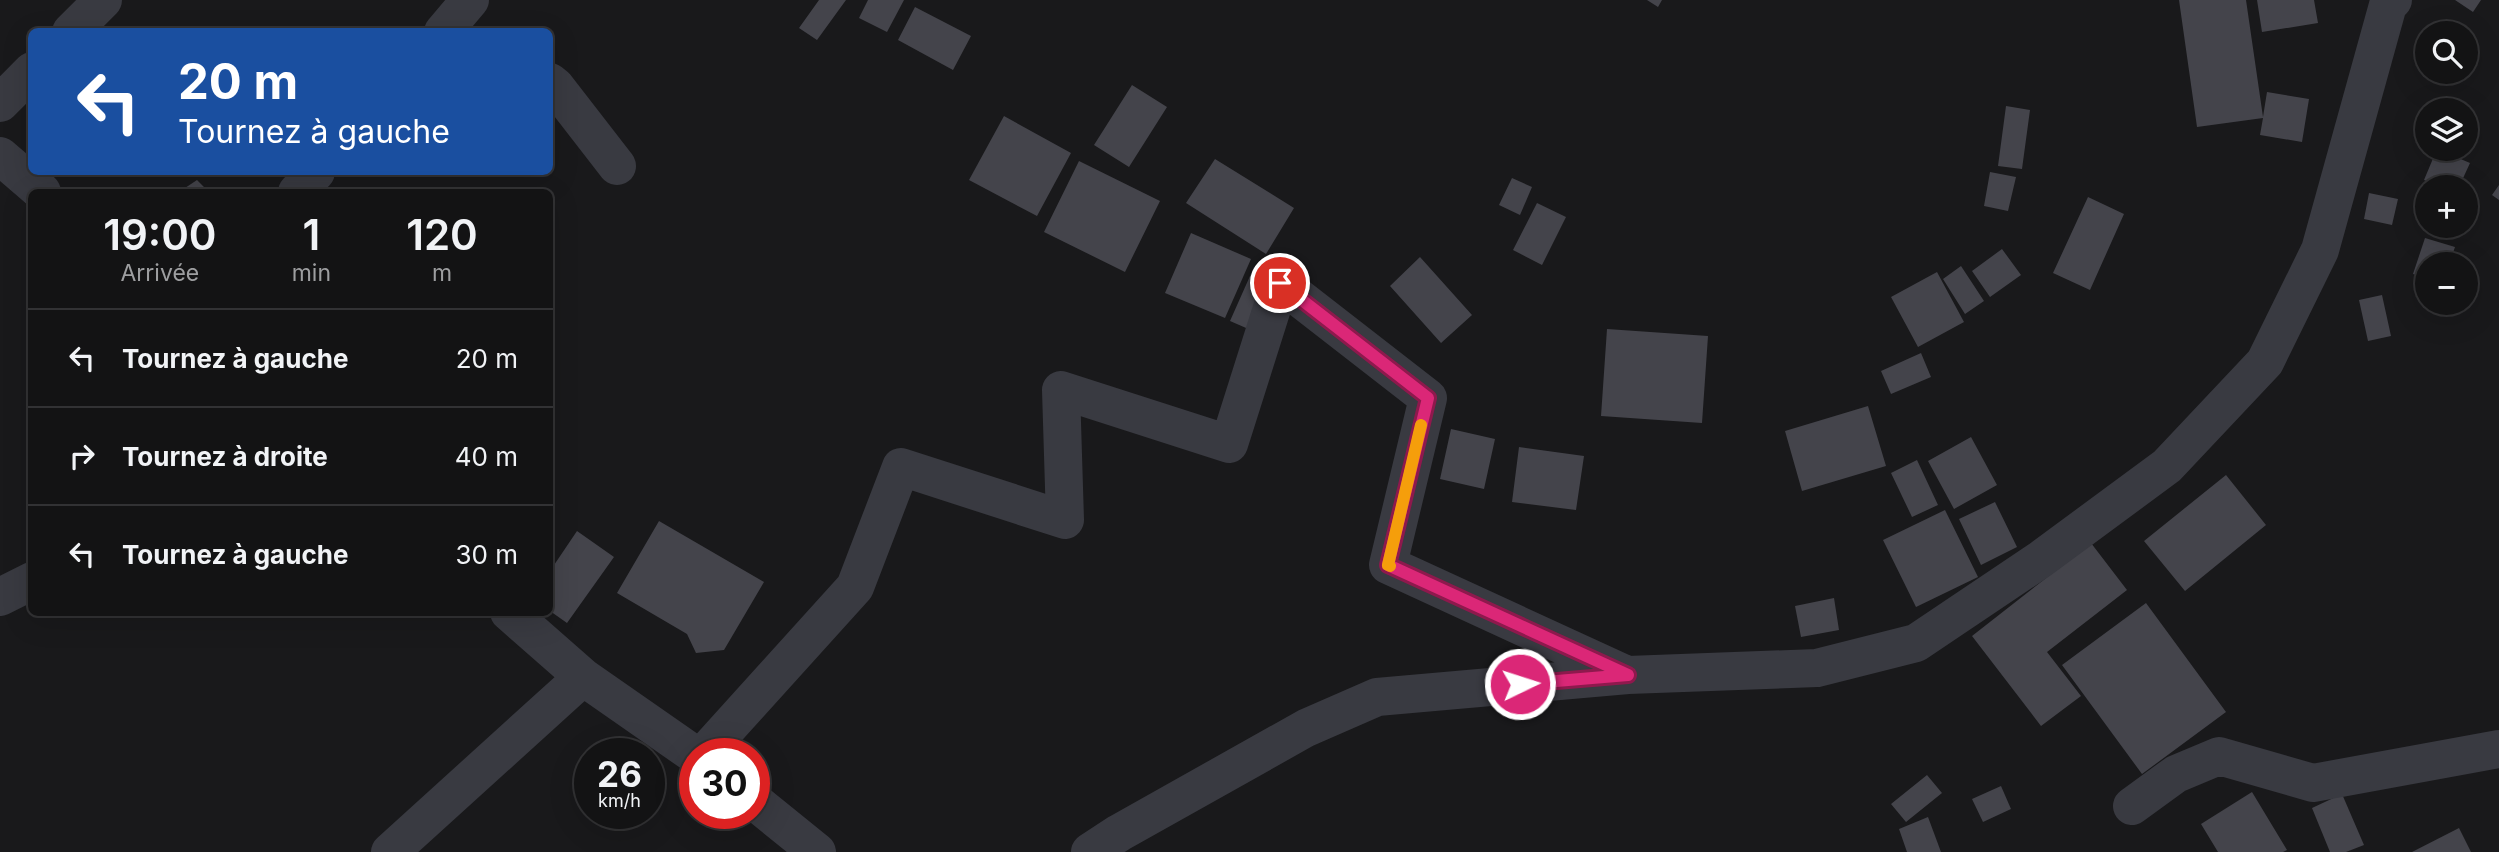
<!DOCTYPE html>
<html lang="fr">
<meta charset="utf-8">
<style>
:root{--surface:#131314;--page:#202022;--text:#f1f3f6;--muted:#9d9ea0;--line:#323234}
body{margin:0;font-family:Inter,sans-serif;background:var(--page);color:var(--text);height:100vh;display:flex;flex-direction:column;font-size:26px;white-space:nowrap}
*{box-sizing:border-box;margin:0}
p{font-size:23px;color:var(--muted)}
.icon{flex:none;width:38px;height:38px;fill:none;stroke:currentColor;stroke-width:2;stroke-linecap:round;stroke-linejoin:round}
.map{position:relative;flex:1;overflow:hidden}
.details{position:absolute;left:28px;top:189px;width:525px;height:427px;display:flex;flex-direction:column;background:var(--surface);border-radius:10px;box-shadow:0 7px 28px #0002,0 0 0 2px var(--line)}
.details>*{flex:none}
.top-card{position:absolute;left:28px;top:28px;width:525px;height:147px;border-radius:10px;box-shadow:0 7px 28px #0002,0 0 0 2px var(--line);background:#1a4fa0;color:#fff;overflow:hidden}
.tools{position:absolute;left:2415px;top:21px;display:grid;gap:14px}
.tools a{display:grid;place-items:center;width:63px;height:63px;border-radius:50%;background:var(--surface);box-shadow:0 7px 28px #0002,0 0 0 2px var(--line);font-size:35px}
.speed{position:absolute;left:574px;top:738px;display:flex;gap:14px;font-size:35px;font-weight:700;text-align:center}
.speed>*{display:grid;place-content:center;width:91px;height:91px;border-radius:50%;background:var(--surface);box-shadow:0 7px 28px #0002,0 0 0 2px var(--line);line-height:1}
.speed small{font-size:18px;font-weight:400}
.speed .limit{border:10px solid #d22;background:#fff;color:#111}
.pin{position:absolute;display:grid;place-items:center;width:60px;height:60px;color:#fff;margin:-30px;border:4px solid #fff;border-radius:50%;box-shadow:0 2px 7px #0007}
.me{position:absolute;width:77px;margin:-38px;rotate:86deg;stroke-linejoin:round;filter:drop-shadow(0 0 5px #0008)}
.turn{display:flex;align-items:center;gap:24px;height:147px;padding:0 35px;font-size:32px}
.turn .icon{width:91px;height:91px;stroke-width:2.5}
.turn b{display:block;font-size:49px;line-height:60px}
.eta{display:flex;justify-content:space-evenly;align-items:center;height:119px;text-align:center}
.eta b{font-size:42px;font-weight:600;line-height:49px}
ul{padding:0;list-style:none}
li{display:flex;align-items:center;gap:21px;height:98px;padding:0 35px;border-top:2px solid var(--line)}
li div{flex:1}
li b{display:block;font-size:26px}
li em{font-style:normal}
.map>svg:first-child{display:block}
</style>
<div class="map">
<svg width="2499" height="852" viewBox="0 0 2499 852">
<rect width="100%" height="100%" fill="#19191b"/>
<path fill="#44444b" d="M 819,0 L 846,0 L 817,40 L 799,28 Z
M 868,0 L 904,0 L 887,32 L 859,18 Z
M 1647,0 L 1662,0 L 1658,7 Z
M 2179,0 L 2246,0 L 2263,117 L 2267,92 L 2309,99 L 2302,142 L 2260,135 L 2263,118 L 2197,127 Z
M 2257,0 L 2314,0 L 2318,23 L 2262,32 Z
M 2455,0 L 2481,0 L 2473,12 Z
M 915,7 L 971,36 L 953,70 L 898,40 Z
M 1132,85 L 1167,107 L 1129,167 L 1094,145 Z
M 2006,106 L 2030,110 L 2022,169 L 1998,166 Z
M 1004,116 L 1071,153 L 1037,216 L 969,180 Z
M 2437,149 L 2470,163 L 2459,187 L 2441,187 L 2424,180 Z
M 1215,159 L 1294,208 L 1266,254 L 1186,203 Z
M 1079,161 L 1160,201 L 1125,272 L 1044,232 Z
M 1990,172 L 2016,177 L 2008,211 L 1984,206 Z
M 1512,178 L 1532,187 L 1520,215 L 1499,205 Z
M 197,180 L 209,192 L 179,192 Z
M 2499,185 L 2499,200 L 2492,195 Z
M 2369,193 L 2398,199 L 2392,225 L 2364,219 Z
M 2088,197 L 2124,214 L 2090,290 L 2053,273 Z
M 1537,203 L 1566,217 L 1542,265 L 1513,250 Z
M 1191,233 L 1251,259 L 1225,318 L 1165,293 Z
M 2425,238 L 2455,247 L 2449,264 L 2427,264 L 2427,278 L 2413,274 Z
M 2002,249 L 2021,275 L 1990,297 L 1972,271 Z
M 1420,257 L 1472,315 L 1441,343 L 1390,286 Z
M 1961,266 L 1984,301 L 1965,314 L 1943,279 Z
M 1254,267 L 1277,276 L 1253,331 L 1230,321 Z
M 1937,272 L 1964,322 L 1918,347 L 1891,297 Z
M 2382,295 L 2391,336 L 2368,341 L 2359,300 Z
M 1607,329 L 1708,336 L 1702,423 L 1601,416 Z
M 1921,353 L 1931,377 L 1891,394 L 1881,371 Z
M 1868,406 L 1886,466 L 1802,491 L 1785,431 Z
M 1451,429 L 1495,439 L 1484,489 L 1440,479 Z
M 1971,437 L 1997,485 L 1954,509 L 1928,461 Z
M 1519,447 L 1584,456 L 1576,510 L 1512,502 Z
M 1917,460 L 1938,505 L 1912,517 L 1891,473 Z
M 2226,475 L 2266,525 L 2185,591 L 2144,541 Z
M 1995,502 L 2017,547 L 1981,565 L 1959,519 Z
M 1945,510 L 1978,577 L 1916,607 L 1883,540 Z
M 659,521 L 764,582 L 724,650 L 696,653 L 687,634 L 617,593 Z
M 577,531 L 614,557 L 567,623 L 550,611 L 550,571 Z
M 2091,543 L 2127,590 L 2047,652 L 2081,696 L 2041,726 L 1972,636 Z
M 1834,598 L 1839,630 L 1801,637 L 1795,606 Z
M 2146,603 L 2226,712 L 2142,774 L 2062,665 Z
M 1927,775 L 1942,793 L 1906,822 L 1891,804 Z
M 2001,786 L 2011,809 L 1983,822 L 1972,799 Z
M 2252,792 L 2287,850 L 2283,852 L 2218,852 L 2201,824 Z
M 2342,794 L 2364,845 L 2346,852 L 2330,852 L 2312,808 Z
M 1928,817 L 1941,852 L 1907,852 L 1899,829 Z
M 2459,828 L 2471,852 L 2412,852 Z"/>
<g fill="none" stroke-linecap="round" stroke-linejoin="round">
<path stroke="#393a41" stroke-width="38" d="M 71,32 L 103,0
M 443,32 L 470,0
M 550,82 L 555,86 L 617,166
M 0,103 L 32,71
M 0,156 L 42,192
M 297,192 L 316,172
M 0,597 L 32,581
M 509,612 L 583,677 L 695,755
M 704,754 L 855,587 L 901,467 L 1065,520 L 1061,390 L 1229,444 L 1280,283 L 1428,398 L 1388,565 L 1625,674
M 754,801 L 817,852
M 2132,806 L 2176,774 L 2219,756 L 2313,783 L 2499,749
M 390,852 L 583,677
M 1090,852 L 1119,833 L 1306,728 L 1377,697 L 1628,675 L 1817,668 L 1916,643 L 2041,559 L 2167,466 L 2265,362 L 2320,250 L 2388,5 L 2393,0"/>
</g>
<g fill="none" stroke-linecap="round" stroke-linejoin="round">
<g stroke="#8e194d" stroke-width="18">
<path id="route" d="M 1280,283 L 1428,398 L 1388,565 L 1628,675 L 1520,684"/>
</g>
<use href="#route" stroke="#db2777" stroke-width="12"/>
<path stroke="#f59e0b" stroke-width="12" d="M 1390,566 L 1388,565 L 1421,425"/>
</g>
</svg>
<div class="tools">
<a><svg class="icon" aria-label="search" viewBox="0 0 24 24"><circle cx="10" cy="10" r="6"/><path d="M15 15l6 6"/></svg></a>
<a><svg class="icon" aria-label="layers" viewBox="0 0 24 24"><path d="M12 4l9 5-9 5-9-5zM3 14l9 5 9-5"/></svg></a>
<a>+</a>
<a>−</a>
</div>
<div class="speed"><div>26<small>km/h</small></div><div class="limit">30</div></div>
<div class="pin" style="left:1280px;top:283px;background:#d93025"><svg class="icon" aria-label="arrive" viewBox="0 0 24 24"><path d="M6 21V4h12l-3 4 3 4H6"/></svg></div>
<svg class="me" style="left:1520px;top:684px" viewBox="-20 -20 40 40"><circle r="17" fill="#db2777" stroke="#fff" stroke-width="3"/><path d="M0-11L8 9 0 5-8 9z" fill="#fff"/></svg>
<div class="top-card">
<div class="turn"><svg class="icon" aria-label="left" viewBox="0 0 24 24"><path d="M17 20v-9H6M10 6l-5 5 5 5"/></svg><div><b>20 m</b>Tournez à gauche</div></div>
</div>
<section class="details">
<div class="eta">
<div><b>19:00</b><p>Arrivée</p></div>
<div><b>1</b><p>min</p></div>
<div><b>120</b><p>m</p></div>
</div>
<ul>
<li><svg class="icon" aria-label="left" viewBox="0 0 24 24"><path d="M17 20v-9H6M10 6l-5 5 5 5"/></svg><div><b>Tournez à gauche</b></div><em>20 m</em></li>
<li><svg class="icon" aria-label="right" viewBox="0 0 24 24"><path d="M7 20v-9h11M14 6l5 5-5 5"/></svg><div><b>Tournez à droite</b></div><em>40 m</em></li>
<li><svg class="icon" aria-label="left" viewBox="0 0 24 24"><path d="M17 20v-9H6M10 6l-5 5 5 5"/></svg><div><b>Tournez à gauche</b></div><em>30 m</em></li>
</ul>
</section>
</div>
